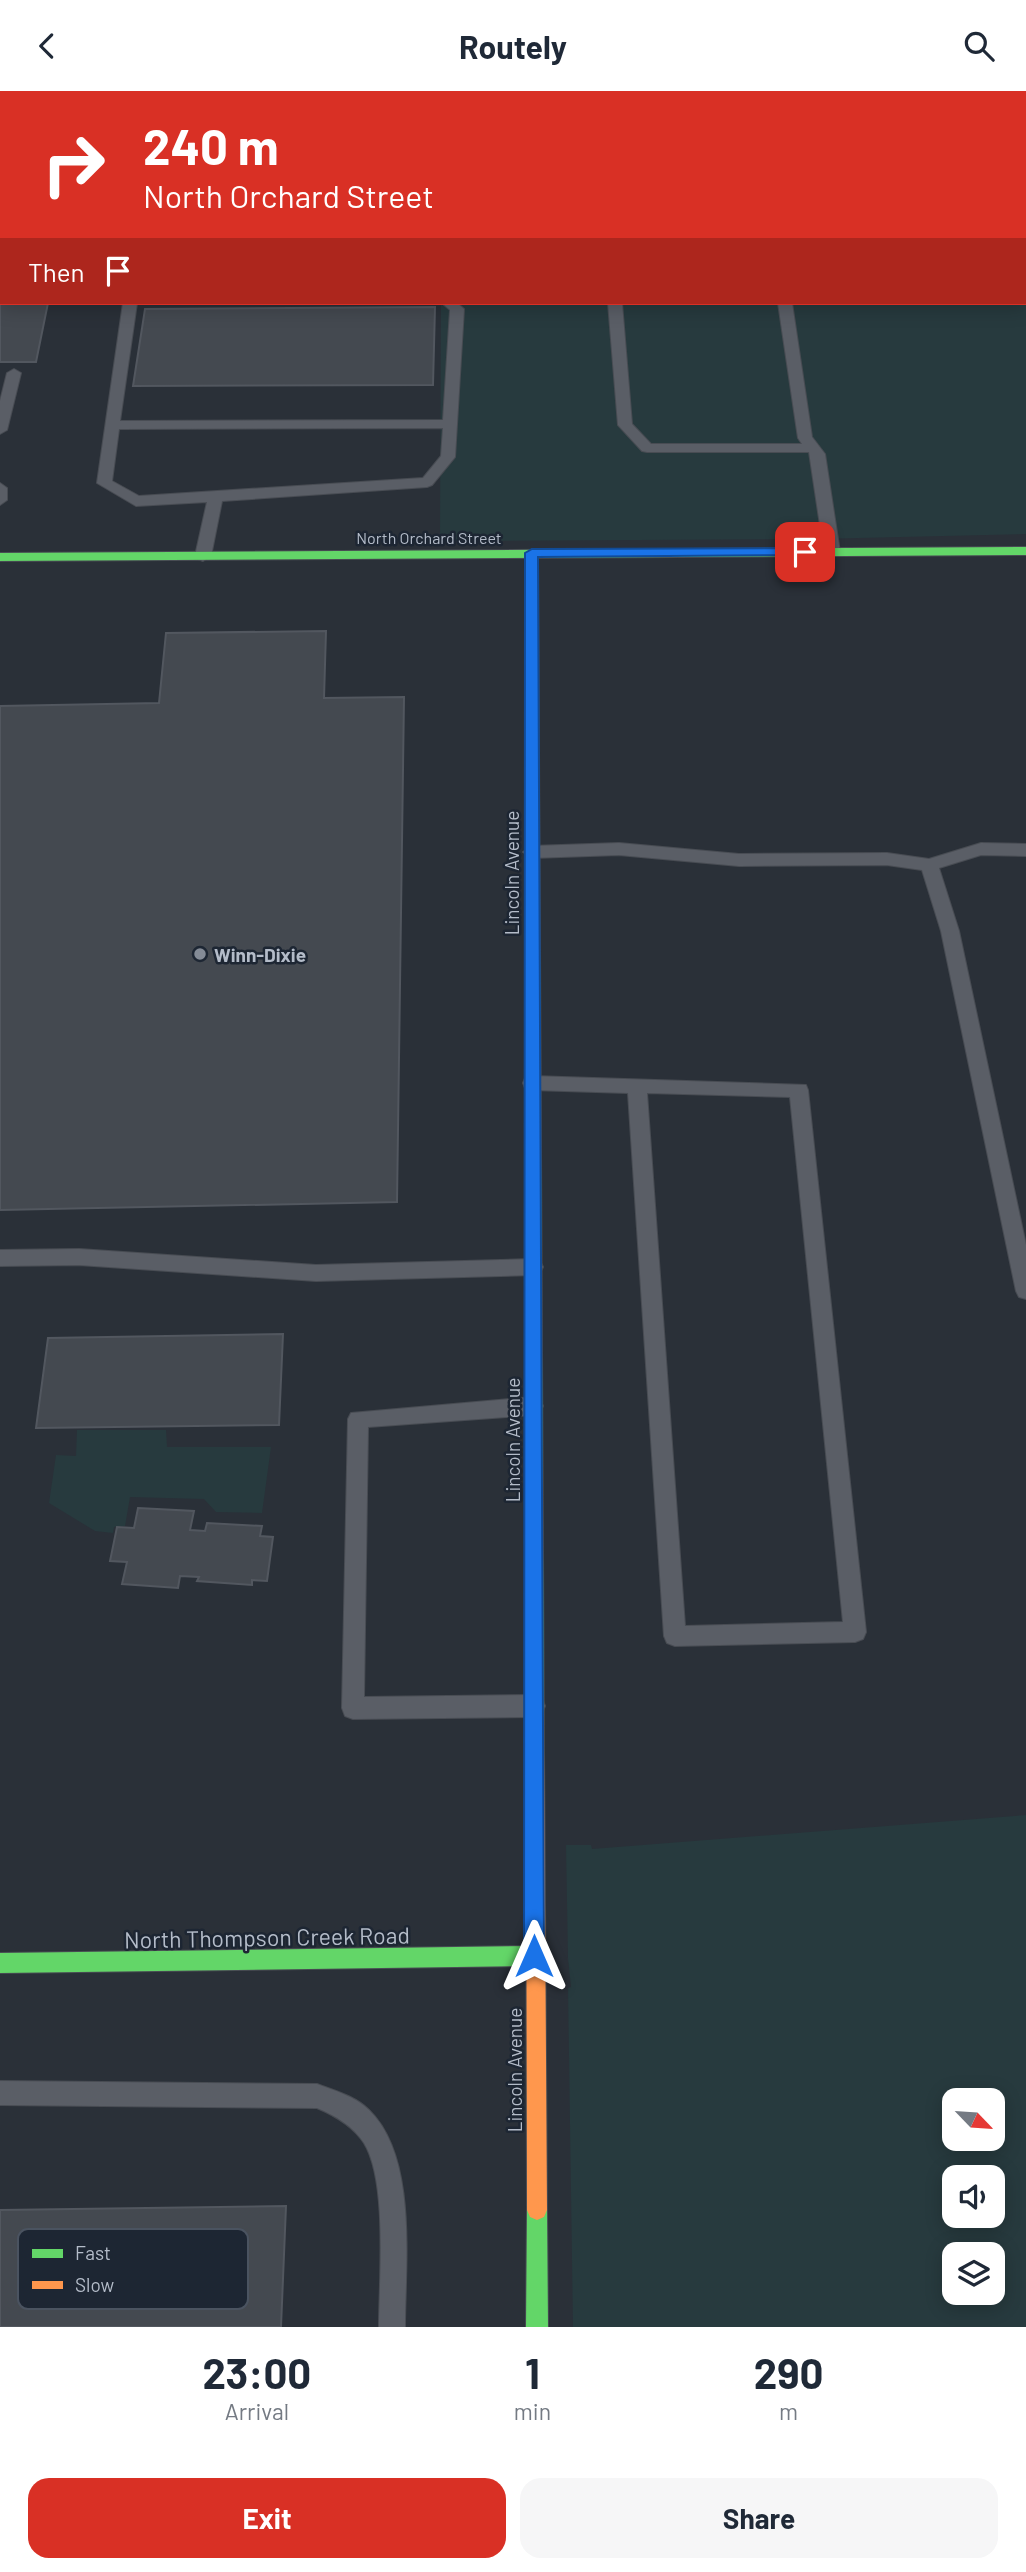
<!DOCTYPE html>
<style>
:root{--surface:#fff;--page:#f6f6f7;--text:#1f2937;--muted:#747a83;--accent:#d93025}
body{margin:0;font-family:Barlow,sans-serif;background:var(--page);color:var(--text);height:100vh;display:flex;flex-direction:column;font-size:26px;white-space:nowrap}
*{box-sizing:border-box;margin:0}
p{font-size:23px;color:var(--muted)}
.icon{flex:none;width:38px;height:38px;fill:none;stroke:currentColor;stroke-width:2;stroke-linecap:round;stroke-linejoin:round}
.map{position:relative;height:2236px;overflow:hidden}
.details{display:flex;flex-direction:column;background:var(--surface);flex:1}
.details>*{flex:none}
.hud{position:absolute;left:0px;top:0px;width:1027px;height:214px;box-shadow:0 4px 18px #0003;background:#d93025;color:#fff;overflow:hidden}
.needle{width:46px;rotate:115deg}
.tools{position:absolute;left:942px;top:1997px;display:grid;gap:14px}
.tools a{display:grid;place-items:center;width:63px;height:63px;border-radius:14px;background:var(--surface);box-shadow:0 4px 18px #0003;font-size:35px}
.pin{position:absolute;display:grid;place-items:center;width:60px;height:60px;color:#fff;margin:-30px;border-radius:14px;box-shadow:0 4px 10px #0006}
.me{position:absolute;width:77px;margin:-38px;rotate:0deg;stroke-linejoin:round;filter:drop-shadow(0 0 5px #0008)}
.turn{display:flex;align-items:center;gap:24px;height:147px;padding:0 28px;font-size:32px}
.turn .icon{width:91px;height:91px;stroke-width:2.5}
.turn b{display:block;font-size:49px;line-height:60px}
.then{display:flex;align-items:center;height:66px;padding:0 28px;background:#0003;gap:14px;font-size:26px}
.eta{display:flex;justify-content:space-evenly;align-items:center;height:119px;text-align:center}
.eta b{font-size:42px;font-weight:700;line-height:49px}
.action{display:flex;gap:14px;margin-top:auto;padding:14px 28px}
.action a{flex:1;height:80px;border-radius:21px;background:var(--accent);color:#fff;font-size:28px;font-weight:700;line-height:80px;text-align:center}
.action a+a{background:var(--page);color:var(--text)}
header{display:flex;justify-content:space-between;align-items:center;height:91px;padding:0 28px;background:var(--surface);font-size:32px;font-weight:700}
.map>svg:first-child{display:block}
</style>
<header><svg class="icon" aria-label="back" viewBox="0 0 24 24"><path d="M15 5l-7 7 7 7"/></svg>Routely<svg class="icon" aria-label="search" viewBox="0 0 24 24"><circle cx="10" cy="10" r="6"/><path d="M15 15l6 6"/></svg></header>
<div class="map">
<svg width="1026" height="2236" viewBox="0 0 1026 2236">
<rect width="100%" height="100%" fill="#2a3038"/>
<path fill="#273a3e" fill-rule="evenodd" d="M 452,0 L 1026,0 L 1026,443 L 816,448 L 440,450 L 441,212 L 1026,212 L 1026,2 Z
M 77,1339 L 166,1339 L 167,1356 L 271,1356 L 262,1422 L 216,1421 L 204,1408 L 130,1406 L 125,1435 L 114,1436 L 113,1442 L 95,1440 L 49,1412 L 56,1364 L 76,1365 Z
M 1026,1724 L 1026,2236 L 573,2236 L 568,1897 L 571,1896 L 568,1867 L 566,1754 L 591,1754 L 592,1758 ZM 992,2009 L 992,2048 L 954,2048 L 954,2009 ZM 954,2086 L 992,2086 L 992,2124 L 954,2124 ZM 954,2163 L 992,2163 L 992,2202 L 954,2202 Z"/>
<path fill="#444950" stroke="#52575f" stroke-width="2" d="M 200,0 L 363,0 L 200,2 Z
M 0,128 L 2,212 L 48,212 L 36,271 L 0,271 Z
M 435,216 L 433,294 L 133,295 L 145,218 Z
M 326,540 L 324,607 L 404,606 L 397,1111 L 0,1119 L 0,615 L 159,612 L 166,542 Z
M 283,1243 L 279,1334 L 36,1337 L 48,1247 Z
M 138,1417 L 194,1420 L 190,1439 L 205,1440 L 207,1432 L 262,1435 L 260,1445 L 273,1446 L 267,1490 L 252,1489 L 252,1494 L 197,1490 L 199,1486 L 180,1485 L 178,1497 L 122,1493 L 127,1471 L 110,1470 L 117,1436 L 134,1437 Z
M 286,2115 L 281,2236 L 0,2236 L 0,2119 Z"/>
<g fill="none" stroke-linecap="round" stroke-linejoin="round">
<g stroke="#484c53" stroke-width="2">
<path id="lane" d="M 123,212 L 137,212 L 120,330 L 443,329 L 450,219 L 442,212 L 457,212 L 464,218 L 455,366 L 432,394 L 427,396 L 222,410 L 211,465 L 203,470 L 198,468 L 195,465 L 207,411 L 136,415 L 97,392 ZM 443,337 L 441,365 L 423,387 L 139,405 L 112,390 L 119,338 Z
M 608,212 L 622,212 L 632,333 L 651,353 L 802,353 L 798,347 L 778,212 L 792,212 L 812,346 L 825,363 L 840,461 L 837,464 L 832,466 L 824,461 L 809,361 L 647,361 L 642,360 L 618,334 Z
M 14,278 L 21,282 L 7,339 L 0,343 L 0,310 L 7,282 Z
M 0,392 L 7,397 L 7,409 L 0,414 Z
M 619,752 L 739,763 L 887,762 L 929,768 L 981,752 L 1026,753 L 1026,765 L 981,764 L 939,777 L 959,840 L 1026,1154 L 1026,1208 L 1019,1206 L 1016,1200 L 941,840 L 922,779 L 887,774 L 739,775 L 619,764 L 532,767 L 523,761 L 532,755 Z
M 532,985 L 806,994 L 808,999 L 866,1541 L 863,1548 L 855,1551 L 675,1555 L 667,1552 L 664,1545 L 628,1002 L 532,999 L 525,997 L 523,992 L 525,987 ZM 647,1002 L 790,1006 L 843,1531 L 685,1535 Z
M 79,1158 L 316,1174 L 533,1168 L 540,1170 L 543,1176 L 540,1182 L 533,1184 L 316,1190 L 79,1174 L 0,1175 L 0,1159 Z
M 533,1306 L 540,1309 L 543,1315 L 540,1321 L 533,1324 L 368,1336 L 364,1606 L 534,1604 L 542,1607 L 545,1615 L 542,1623 L 534,1626 L 353,1628 L 345,1625 L 342,1617 L 348,1328 L 351,1322 Z
M 0,1990 L 317,1993 C 335,2000 355,2005 369,2019 C 418,2067 405,2173 405,2236 L 379,2236 C 379,2189 388,2091 364,2052 C 353,2035 336,2025 317,2017 L 0,2014 Z"/>
</g>
<g stroke="#484c53" stroke-width="2">
<path id="fast" d="M 1026,456 L 1026,464 L 0,470 L 0,462 Z
M 533,854 L 540,859 L 544,1660 L 542,1666 L 535,1669 L 528,1666 L 526,1660 L 526,859 Z
M 534,1855 L 541,1858 L 544,1865 L 541,1872 L 534,1875 L 0,1882 L 0,1862 Z
M 537,2109 L 544,2112 L 547,2119 L 548,2236 L 526,2236 L 527,2119 L 530,2112 Z"/>
</g>
<g stroke="#484c53" stroke-width="2">
<path id="slow" d="M 532,458 L 538,462 L 540,859 L 533,864 L 526,859 L 526,462 Z
M 535,1651 L 542,1654 L 544,1660 L 547,2119 L 544,2126 L 537,2129 L 530,2126 L 527,2119 L 526,1660 L 528,1654 Z"/>
</g>
<use href="#lane" fill="#5a5e66" fill-rule="evenodd"/>
<use href="#fast" fill="#63d668" fill-rule="evenodd"/>
<use href="#slow" fill="#ff974d" fill-rule="evenodd"/>
</g>
<path fill="#1a73e8" stroke="#114b97" stroke-width="2" d="M 805,457 L 811,461 L 809,464 L 538,466 L 544,1865 L 541,1872 L 534,1875 L 527,1872 L 524,1865 L 525,462 L 532,458 Z"/>
<circle fill="#848b96" stroke="#1d2633" stroke-width="2.5" cx="200" cy="863" r="7"/>
<g text-anchor="middle" dominant-baseline="central" stroke-width="5" stroke-linejoin="round" paint-order="stroke">
<g font-size="16" fill="#b4bcc9" stroke="#1d2633">
<text x="429" y="446">North Orchard Street</text>
</g>
<g font-size="19" fill="#b4bcc9" stroke="#1d2633">
<text transform="translate(511 782) rotate(-90)">Lincoln Avenue</text>
<text transform="translate(512 1349) rotate(-90)">Lincoln Avenue</text>
<text transform="translate(514 1979) rotate(-90)">Lincoln Avenue</text>
</g>
<g font-size="19" font-weight="bold" fill="#b4bcc9" stroke="#1d2633" text-anchor="start">
<text x="214" y="863">Winn-Dixie</text>
</g>
<g font-size="23" fill="#b4bcc9" stroke="#1d2633">
<text transform="translate(267 1846) rotate(-1)">North Thompson Creek Road</text>
</g>
</g>
<rect x="18" y="2138" width="230" height="80" rx="10" fill="#1d2633" stroke="#4a5360" stroke-width="2"/>
<rect x="32" y="2158" width="31" height="9" fill="#63d668"/>
<rect x="32" y="2190" width="31" height="8" fill="#ff974d"/>
<g font-size="19" fill="#b4bcc9">
<text x="75" y="2169">Fast</text>
<text x="75" y="2201">Slow</text>
</g>
</svg>
<div class="tools">
<a><svg class="needle" viewBox="-14 -14 28 28"><path d="M0-13l5 13h-10z" fill="#e53935"/><path d="M0 13l5-13h-10z" fill="#747a83"/></svg></a>
<a><svg class="icon" aria-label="sound" viewBox="0 0 24 24"><path d="M4 9h4l5-4v14l-5-4H4zM17 9q2 3 0 6"/></svg></a>
<a><svg class="icon" aria-label="layers" viewBox="0 0 24 24"><path d="M12 4l9 5-9 5-9-5zM3 14l9 5 9-5"/></svg></a>
</div>
<div class="pin" style="left:805px;top:461px;background:#d93025"><svg class="icon" aria-label="arrive" viewBox="0 0 24 24"><path d="M6 21V4h12l-3 4 3 4H6"/></svg></div>
<svg class="me" style="left:534px;top:1865px" viewBox="-20 -20 40 40"><path d="M0-17L14 15 0 8-14 15z" fill="#1a73e8" stroke="#fff" stroke-width="4"/></svg>
<div class="hud">
<div class="turn"><svg class="icon" aria-label="right" viewBox="0 0 24 24"><path d="M7 20v-9h11M14 6l5 5-5 5"/></svg><div><b>240 m</b>North Orchard Street</div></div>
<div class="then">Then<svg class="icon" aria-label="arrive" viewBox="0 0 24 24"><path d="M6 21V4h12l-3 4 3 4H6"/></svg></div>
</div>
</div>
<section class="details">
<div class="eta">
<div><b>23:00</b><p>Arrival</p></div>
<div><b>1</b><p>min</p></div>
<div><b>290</b><p>m</p></div>
</div>
<div class="action"><a>Exit</a><a>Share</a></div>
</section>
